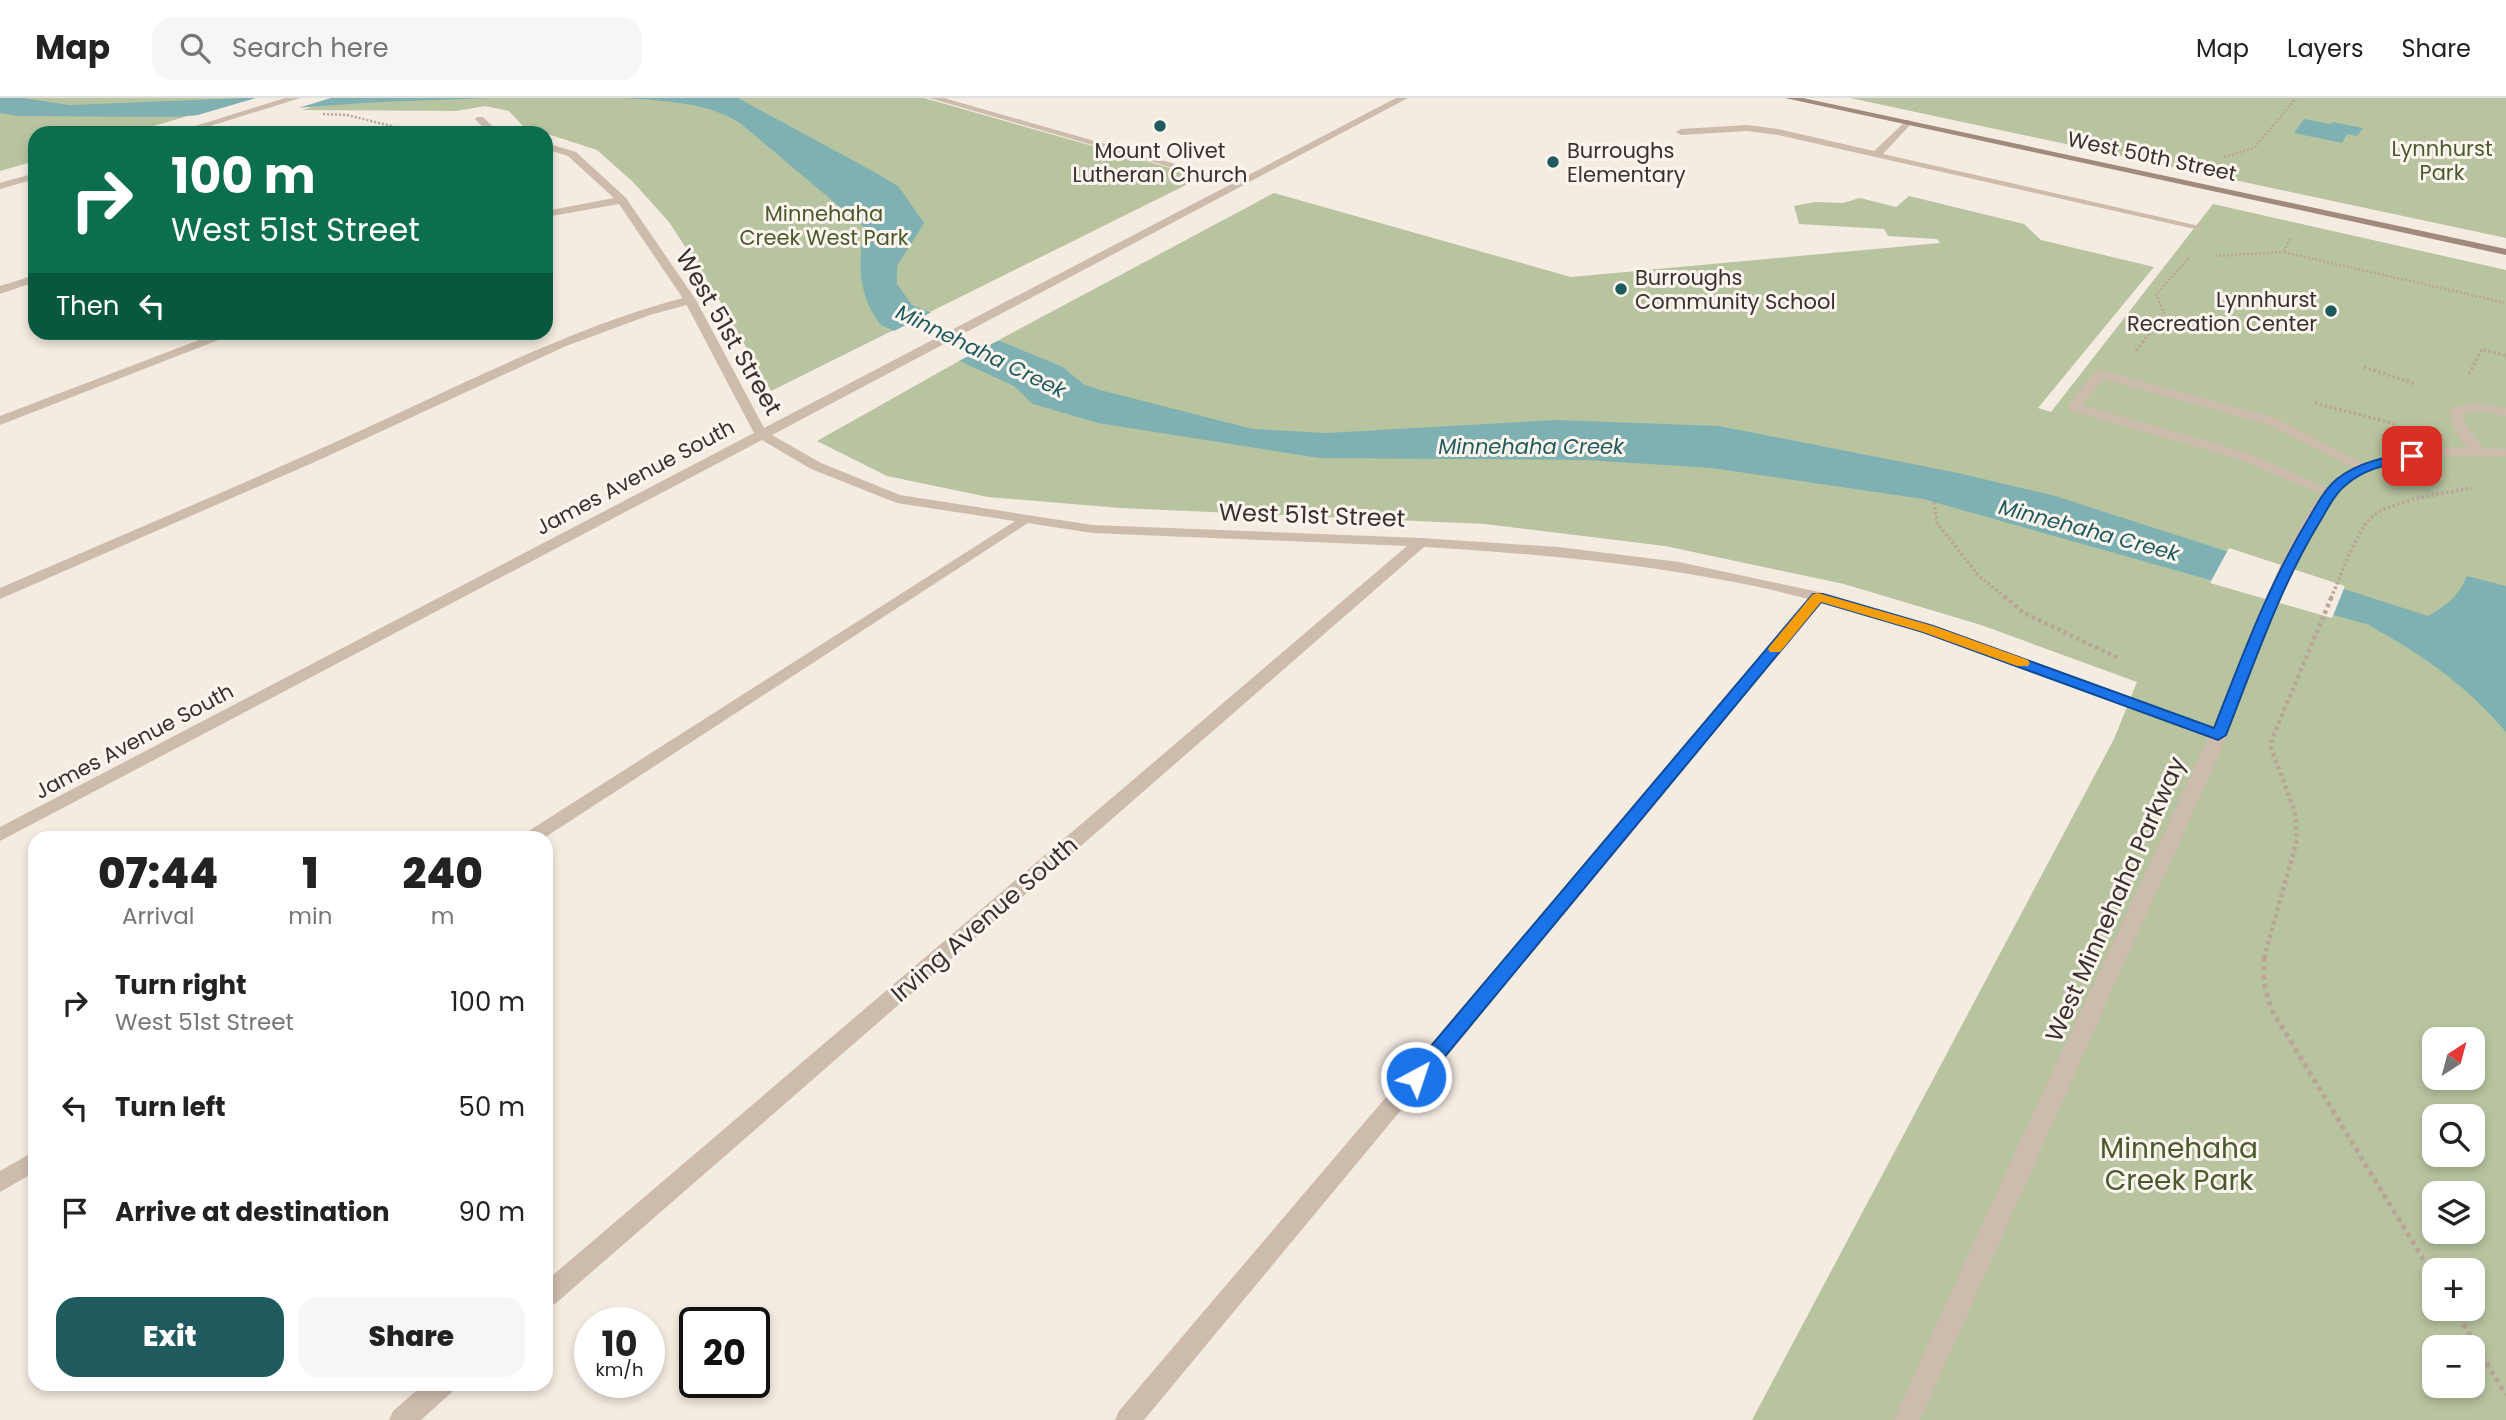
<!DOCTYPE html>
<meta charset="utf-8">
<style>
:root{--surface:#fff;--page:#f6f6f6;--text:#222;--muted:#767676;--line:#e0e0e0;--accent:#1f5a5e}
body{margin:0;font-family:Poppins,sans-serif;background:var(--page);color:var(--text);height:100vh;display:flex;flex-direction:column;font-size:26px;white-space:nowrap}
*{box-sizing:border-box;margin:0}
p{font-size:23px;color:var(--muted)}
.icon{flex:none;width:38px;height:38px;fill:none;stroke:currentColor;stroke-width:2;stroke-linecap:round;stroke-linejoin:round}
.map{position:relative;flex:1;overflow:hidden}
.drawer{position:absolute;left:28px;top:733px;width:525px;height:560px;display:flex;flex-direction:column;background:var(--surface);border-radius:21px;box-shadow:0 4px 10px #0003}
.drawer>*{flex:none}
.banner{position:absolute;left:28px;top:28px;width:525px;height:214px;border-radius:21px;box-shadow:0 4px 10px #0003;background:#0b6e4f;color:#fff;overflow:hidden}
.needle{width:46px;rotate:36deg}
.fabs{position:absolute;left:2422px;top:929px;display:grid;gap:14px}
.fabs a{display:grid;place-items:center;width:63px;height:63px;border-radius:14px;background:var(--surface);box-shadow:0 4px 10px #0003;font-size:35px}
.speed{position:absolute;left:574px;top:1209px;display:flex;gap:14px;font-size:35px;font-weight:700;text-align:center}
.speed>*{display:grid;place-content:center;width:91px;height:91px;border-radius:50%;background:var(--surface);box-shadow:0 4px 10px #0003;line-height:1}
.speed small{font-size:18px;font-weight:400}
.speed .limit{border:4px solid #111;border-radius:10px;background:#fff;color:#111}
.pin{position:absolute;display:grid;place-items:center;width:60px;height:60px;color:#fff;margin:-30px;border-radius:14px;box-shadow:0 4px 10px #0006}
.me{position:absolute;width:77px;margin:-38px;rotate:40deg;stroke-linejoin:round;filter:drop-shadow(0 0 5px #0008)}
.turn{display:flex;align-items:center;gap:24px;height:147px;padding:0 28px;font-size:32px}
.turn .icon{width:91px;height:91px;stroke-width:2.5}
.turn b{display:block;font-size:49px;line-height:60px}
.then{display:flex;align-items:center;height:66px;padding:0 28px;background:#0003;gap:14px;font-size:26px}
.eta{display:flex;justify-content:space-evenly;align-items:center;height:119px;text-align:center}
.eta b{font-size:42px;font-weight:800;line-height:49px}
.action{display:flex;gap:14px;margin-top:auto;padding:14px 28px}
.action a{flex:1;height:80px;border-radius:21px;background:var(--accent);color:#fff;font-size:28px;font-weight:800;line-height:80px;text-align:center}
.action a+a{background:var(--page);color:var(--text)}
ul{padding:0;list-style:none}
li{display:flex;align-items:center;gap:21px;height:105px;padding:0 28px}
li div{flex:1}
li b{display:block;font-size:26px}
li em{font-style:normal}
header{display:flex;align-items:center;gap:42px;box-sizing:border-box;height:98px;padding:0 35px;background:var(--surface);border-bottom:2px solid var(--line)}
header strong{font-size:33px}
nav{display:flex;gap:38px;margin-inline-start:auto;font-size:24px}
.search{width:490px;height:63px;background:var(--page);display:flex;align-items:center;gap:18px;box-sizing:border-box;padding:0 24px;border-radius:21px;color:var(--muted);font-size:26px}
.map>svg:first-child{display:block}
</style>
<header>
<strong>Map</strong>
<div class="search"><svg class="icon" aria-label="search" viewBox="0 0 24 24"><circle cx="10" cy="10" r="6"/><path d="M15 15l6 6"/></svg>Search here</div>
<nav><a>Map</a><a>Layers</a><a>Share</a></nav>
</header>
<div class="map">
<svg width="2506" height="1322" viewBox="0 0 2506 1322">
<rect width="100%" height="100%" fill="#f4ebe1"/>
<path fill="#b8c4a0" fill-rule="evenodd" d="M 0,0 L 249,0 L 130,35 L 35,35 L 35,63 L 0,73 Z
M 344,0 L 924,0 L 1202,79 L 771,293 L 716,196 L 669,124 L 633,84 L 597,52 L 523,28 L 509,13 L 485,8 L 456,13 L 302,12 Z
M 1850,0 L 2506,0 L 2506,140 Z
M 1274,95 L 1571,179 L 1940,145 L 1937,141 L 1888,138 L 1884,131 L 1799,126 L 1794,108 L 1815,104 L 1843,105 L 1860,100 L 1896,109 L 1909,98 L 2024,126 L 2041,142 L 2154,169 L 2038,310 L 2051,314 L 2213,106 L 2506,172 L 2506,1322 L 1752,1322 L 2114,641 L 2137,584 L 1981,527 L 1844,486 L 1665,448 L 1485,426 L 1120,410 L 988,399 L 887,378 L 817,343 L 952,267 ZM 2434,942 L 2473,942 L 2473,980 L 2434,980 ZM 2434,1018 L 2473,1018 L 2473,1057 L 2434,1057 ZM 2434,1096 L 2473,1096 L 2473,1134 L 2434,1134 ZM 2434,1172 L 2473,1172 L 2473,1211 L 2434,1211 ZM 2434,1250 L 2473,1250 L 2473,1288 L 2434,1288 Z"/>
<path fill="#7fb0b2" d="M 0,0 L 23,0 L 69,7 L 245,0 L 491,0 L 378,4 L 173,19 L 18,18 L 0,15 Z
M 626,0 L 738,0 L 876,75 L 898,88 L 924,125 L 897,168 L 897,186 L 912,207 L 1063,269 L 1083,286 L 1100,292 L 1253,331 L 1327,335 L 1555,322 L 1719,328 L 1958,375 L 2055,398 L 2428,518 C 2446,508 2459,498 2467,478 L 2506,488 L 2506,634 C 2464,585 2425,559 2369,527 L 1923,401 L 1712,370 L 1586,362 L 1319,360 L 1098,325 L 1033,306 L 1014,288 L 881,227 C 858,199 857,164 865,130 L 740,25 C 707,4 664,3 626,0 Z
M 2304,21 L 2331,26 L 2332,24 L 2363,30 L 2357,38 L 2347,36 L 2342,45 L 2294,35 Z"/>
<path fill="#f4ebe1" d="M 256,0 L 331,0 L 282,15 L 184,21 Z
M 934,213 L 1001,241 L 955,265 L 890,235 Z
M 2229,450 L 2345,488 L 2332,520 L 2210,485 Z"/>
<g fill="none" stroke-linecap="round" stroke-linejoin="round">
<path stroke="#b9a596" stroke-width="2.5" stroke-dasharray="2 2" stroke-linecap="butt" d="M 323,16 L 347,17 L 419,35
M 2224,59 L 2254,50 L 2296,0
M 2290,141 L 2283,154 L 2506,205
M 2215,158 L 2283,154
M 2161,219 L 2164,215 L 2156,196 L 2189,160"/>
<path stroke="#b9a596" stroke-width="3.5" stroke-dasharray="2.5 2.5" stroke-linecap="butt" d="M 2136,253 L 2162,218
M 2364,269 L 2415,286
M 2469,276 L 2482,251 L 2506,258
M 2315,305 L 2395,326
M 1934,404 L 1937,425 L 1979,478 L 2006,500
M 2331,500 C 2340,480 2357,431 2373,418 C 2390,403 2449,394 2472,390"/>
<path stroke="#b9a596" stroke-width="4.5" stroke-dasharray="3.5 3.5" stroke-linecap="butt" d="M 2004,498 L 2024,515 L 2118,560
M 2264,860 L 2297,742 L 2295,714 L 2271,650 L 2272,641 L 2332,498"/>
<path stroke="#b9a596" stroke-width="5" stroke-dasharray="4.5 4.5" stroke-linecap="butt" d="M 2264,859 L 2264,884 L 2271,911 L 2434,1179
M 2454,1211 L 2506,1297"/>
<path fill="#cdbbac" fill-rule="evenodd" d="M 929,0 L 944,0 L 1245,86 L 1236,88 Z
M 1907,22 L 1910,23 L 1910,27 L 1883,56 L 2204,129 L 2199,132 L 1778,37 L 1747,33 L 1681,37 L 1676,34 L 1681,31 L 1747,27 L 1778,31 L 1874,53 Z
M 488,26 L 491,27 L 491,31 L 479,35 L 464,35 Z
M 35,177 L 35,184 L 0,196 L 0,188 Z
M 690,198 L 696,202 L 694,205 L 650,217 L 566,248 L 317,363 L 0,501 L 0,490 C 117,439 235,390 351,337 C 462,287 571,229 690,198 Z
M 2100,272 L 2276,320 L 2372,370 L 2370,373 L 2360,373 L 2266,326 L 2103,281 L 2082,307 L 2248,355 L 2338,395 L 2336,398 L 2326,398 L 2238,361 L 2069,312 L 2069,306 L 2095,273 Z
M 2474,305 L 2506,310 L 2506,318 L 2481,313 L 2463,315 L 2467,329 L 2487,354 L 2480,358 C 2466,353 2446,325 2451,310 Z
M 1023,418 L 1028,419 L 1030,422 L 1028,425 L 544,740 L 522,740 L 524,736 Z
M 1819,494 L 1827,499 L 1824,502 L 1144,1322 L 1115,1322 L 1119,1313 L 1814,496 Z
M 35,1053 L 35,1074 L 0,1094 L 0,1073 Z"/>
<path fill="#cdbbac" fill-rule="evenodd" d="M 285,0 L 300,0 L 188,35 L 173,35 Z
M 1396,0 L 1408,0 L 772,337 L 821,365 L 900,397 L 1092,427 L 1421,440 L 1558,449 L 1679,464 L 1819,494 L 1934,528 L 2224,633 L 2227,637 L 2224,641 L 2212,641 C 2081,593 1952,539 1817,503 C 1688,469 1557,457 1424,449 L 555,1206 L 546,1209 L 546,1183 L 1407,448 L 1092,435 L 897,405 L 811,371 L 762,342 L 0,743 L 0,729 L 754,335 L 684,202 L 619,106 L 546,119 L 546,113 L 614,100 L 568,58 L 546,51 L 546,45 L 576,54 L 626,100 L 696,202 L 764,330 Z
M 477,19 L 483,19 L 491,27 L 512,35 C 496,35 486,34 475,21 Z
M 35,75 L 35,81 L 0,91 L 0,85 Z
M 220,234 L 239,234 L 0,327 L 0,318 Z
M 424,1286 L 455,1286 L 452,1294 L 421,1322 L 389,1322 L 393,1313 Z"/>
<path fill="#cdbbac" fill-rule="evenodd" d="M 2465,350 L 2506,351 L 2506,359 C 2457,357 2390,352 2349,385 C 2297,427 2253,573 2227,637 C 2194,715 2158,791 2123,867 C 2056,1019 1988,1170 1920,1322 L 1894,1322 C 1993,1097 2100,874 2203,651 C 2230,592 2251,530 2279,471 C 2291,445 2304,417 2323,395 C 2356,355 2417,351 2465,350 Z"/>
<path fill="#a18a7d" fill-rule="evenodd" d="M 1785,0 L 1803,0 L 2506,151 L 2506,157 Z"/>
</g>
<path fill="#1a73e8" stroke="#114b97" stroke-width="2" d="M 2412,354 L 2418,358 L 2416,360 C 2392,366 2367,369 2347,386 C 2334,396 2327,412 2319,425 C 2279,491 2254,566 2226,637 L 2218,642 L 1923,534 L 1821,504 L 1423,985 L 1416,987 L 1409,985 L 1406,979 L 1409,974 L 1813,496 L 1823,496 L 1933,528 L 2214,630 C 2242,559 2269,485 2309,420 C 2317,406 2325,391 2337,381 C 2358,364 2386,359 2412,354 Z"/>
<path fill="#f59e0b" d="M 1818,495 L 1933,528 L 2028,562 L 2030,565 L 2028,568 L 2017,568 L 1923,534 L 1821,504 L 1780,554 L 1770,554 L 1768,551 L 1770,548 L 1813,496 Z"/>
<g fill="#1f5a5e" stroke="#fbf5ee" stroke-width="2.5">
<circle cx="1160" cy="28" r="7"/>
<circle cx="1553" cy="64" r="7"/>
<circle cx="1621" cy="191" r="7"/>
<circle cx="2331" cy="213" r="7"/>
</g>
<g text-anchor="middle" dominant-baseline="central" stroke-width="6" stroke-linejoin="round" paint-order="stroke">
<g font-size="21" fill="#4a5a2e" stroke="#fbf5ee">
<text x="2442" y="50">Lynnhurst<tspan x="2442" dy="24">Park</tspan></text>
<text x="824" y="115">Minnehaha<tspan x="824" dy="24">Creek West Park</tspan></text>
</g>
<g font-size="21" fill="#3b302b" stroke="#fbf5ee" text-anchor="start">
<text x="1160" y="52" text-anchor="middle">Mount Olivet<tspan x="1160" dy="24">Lutheran Church</tspan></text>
<text x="1567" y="52">Burroughs<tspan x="1567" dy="24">Elementary</tspan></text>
<text x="1635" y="179">Burroughs<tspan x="1635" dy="24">Community School</tspan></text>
<text x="2317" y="201" text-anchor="end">Lynnhurst<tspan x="2317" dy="24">Recreation Center</tspan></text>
</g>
<g font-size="21" fill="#3b302b" stroke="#fbf5ee">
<text transform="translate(2152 58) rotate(12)">West 50th Street</text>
<text transform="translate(635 379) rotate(-28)">James Avenue South</text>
<text transform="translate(134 643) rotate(-28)">James Avenue South</text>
</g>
<g font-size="21" font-style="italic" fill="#1f5a5e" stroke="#fbf5ee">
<text transform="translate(981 253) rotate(26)">Minnehaha Creek</text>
<text x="1531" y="348">Minnehaha Creek</text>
<text transform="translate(2089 432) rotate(15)">Minnehaha Creek</text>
</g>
<g font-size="24" fill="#3b302b" stroke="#fbf5ee">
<text transform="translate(729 234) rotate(60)">West 51st Street</text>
<text transform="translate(1312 417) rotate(2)">West 51st Street</text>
<text transform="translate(2115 801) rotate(-66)">West Minnehaha Parkway</text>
<text transform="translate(984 821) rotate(-41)">Irving Avenue South</text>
</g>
<g font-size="28" fill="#4a5a2e" stroke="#fbf5ee">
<text x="2179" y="1050">Minnehaha<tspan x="2179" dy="32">Creek Park</tspan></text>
</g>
</g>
</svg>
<div class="fabs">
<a><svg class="needle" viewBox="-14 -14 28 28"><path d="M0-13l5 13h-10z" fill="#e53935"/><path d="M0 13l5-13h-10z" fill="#767676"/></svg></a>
<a><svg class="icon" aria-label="search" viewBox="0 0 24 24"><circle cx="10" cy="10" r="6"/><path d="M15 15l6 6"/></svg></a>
<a><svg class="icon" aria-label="layers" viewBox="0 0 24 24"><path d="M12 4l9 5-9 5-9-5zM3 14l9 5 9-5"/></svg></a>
<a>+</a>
<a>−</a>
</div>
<div class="speed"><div>10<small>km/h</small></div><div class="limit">20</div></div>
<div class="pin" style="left:2412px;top:358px;background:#d93025"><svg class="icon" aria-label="arrive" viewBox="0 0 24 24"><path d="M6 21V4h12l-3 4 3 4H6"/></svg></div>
<svg class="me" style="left:1416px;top:979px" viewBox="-20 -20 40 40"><circle r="17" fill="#1a73e8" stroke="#fff" stroke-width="3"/><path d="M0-11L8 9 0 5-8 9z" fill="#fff"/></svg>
<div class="banner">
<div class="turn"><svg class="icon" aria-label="right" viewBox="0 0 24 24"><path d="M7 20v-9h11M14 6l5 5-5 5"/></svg><div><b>100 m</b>West 51st Street</div></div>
<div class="then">Then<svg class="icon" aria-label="left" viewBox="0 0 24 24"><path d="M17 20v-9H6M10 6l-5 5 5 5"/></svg></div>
</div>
<section class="drawer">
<div class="eta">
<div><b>07:44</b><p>Arrival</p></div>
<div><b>1</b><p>min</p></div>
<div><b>240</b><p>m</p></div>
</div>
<ul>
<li><svg class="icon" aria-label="right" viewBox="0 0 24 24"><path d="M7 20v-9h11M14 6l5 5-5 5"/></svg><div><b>Turn right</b><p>West 51st Street</p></div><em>100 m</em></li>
<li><svg class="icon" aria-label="left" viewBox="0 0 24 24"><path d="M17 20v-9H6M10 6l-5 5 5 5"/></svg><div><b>Turn left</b></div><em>50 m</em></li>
<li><svg class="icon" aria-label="arrive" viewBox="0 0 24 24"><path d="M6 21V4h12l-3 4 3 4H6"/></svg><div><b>Arrive at destination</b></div><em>90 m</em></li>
</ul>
<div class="action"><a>Exit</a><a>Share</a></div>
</section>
</div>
